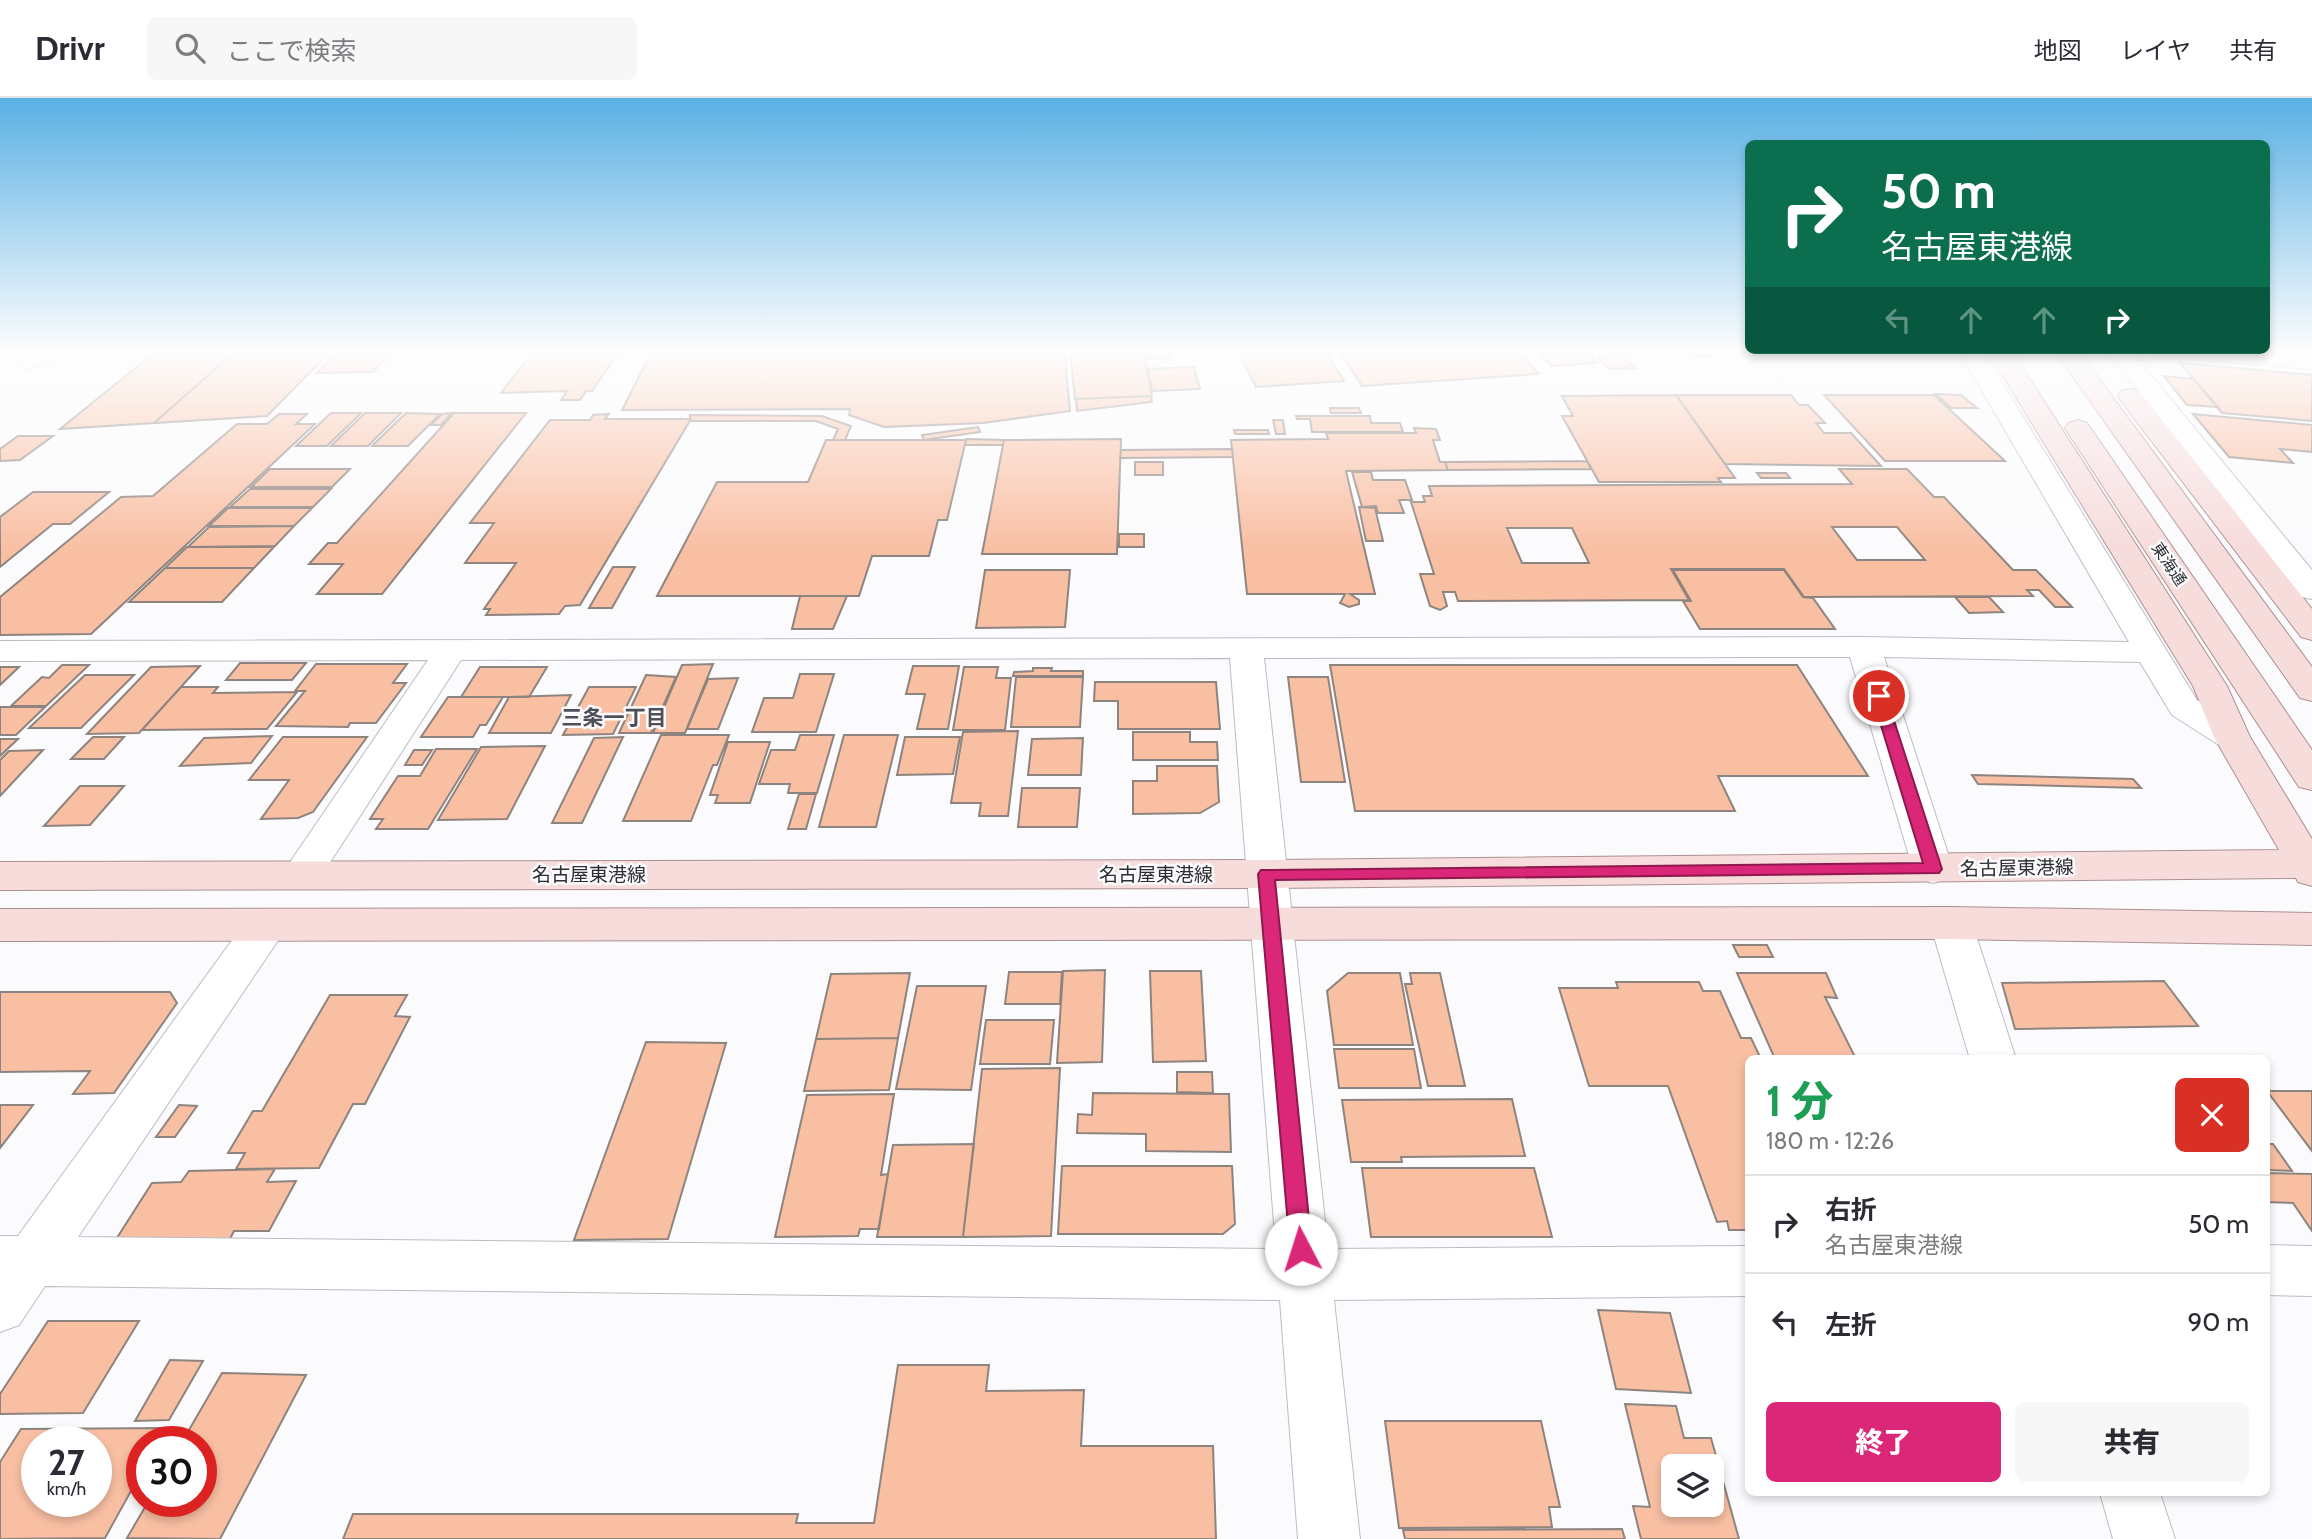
<!DOCTYPE html>
<html lang="ja">
<meta charset="utf-8">
<style>
:root{--surface:#fff;--page:#f7f7f7;--text:#2b2b33;--muted:#7c7c81;--line:#e1e1e2;--accent:#db2777}
body{margin:0;font-family:Cabin,"Noto Sans JP",sans-serif;background:var(--page);color:var(--text);height:100vh;display:flex;flex-direction:column;font-size:26px;white-space:nowrap}
*{box-sizing:border-box;margin:0}
p{font-size:23px;color:var(--muted)}
.icon{flex:none;width:38px;height:38px;fill:none;stroke:currentColor;stroke-width:2;stroke-linecap:round;stroke-linejoin:round}
.map{position:relative;flex:1;overflow:hidden}
.side{position:absolute;left:1745px;top:957px;width:525px;height:441px;display:flex;flex-direction:column;background:var(--surface);border-radius:10px;box-shadow:0 4px 10px #0003}
.side>*{flex:none}
.banner{position:absolute;left:1745px;top:42px;width:525px;height:214px;border-radius:10px;box-shadow:0 4px 10px #0003;background:#0b6e4f;color:#fff;overflow:hidden}
.fabs{position:absolute;left:1661px;top:1356px;display:grid;gap:14px}
.fabs a{display:grid;place-items:center;width:63px;height:63px;border-radius:10px;background:var(--surface);box-shadow:0 4px 10px #0003;font-size:35px}
.speed{position:absolute;left:21px;top:1328px;display:flex;gap:14px;font-size:35px;font-weight:700;text-align:center}
.speed>*{display:grid;place-content:center;width:91px;height:91px;border-radius:50%;background:var(--surface);box-shadow:0 4px 10px #0003;line-height:1}
.speed small{font-size:18px;font-weight:400}
.speed .limit{border:10px solid #d22;background:#fff;color:#111}
.pin{position:absolute;display:grid;place-items:center;width:60px;height:60px;color:#fff;margin:-30px;border:4px solid #fff;border-radius:50%;box-shadow:0 2px 7px #0007}
.me{position:absolute;width:77px;margin:-38px;rotate:355deg;stroke-linejoin:round;filter:drop-shadow(0 0 5px #0008)}
.turn{display:flex;align-items:center;gap:24px;height:147px;padding:0 21px;font-size:32px}
.turn .icon{width:91px;height:91px;stroke-width:2.5}
.turn b{display:block;font-size:49px;line-height:60px}
.lanes{display:flex;align-items:center;height:66px;padding:0 21px;background:#0003;justify-content:center;gap:35px;direction:ltr}
.lanes .off{opacity:.35}
.round{display:grid;place-items:center;flex:none;width:74px;height:74px;border-radius:10px;background:var(--page)}
.overview{display:flex;align-items:center;justify-content:space-between;height:119px;padding:0 21px}
h1{font-size:42px;font-weight:800;line-height:52px;color:#1e9e55}
.button{display:flex;gap:14px;margin-top:auto;padding:14px 21px}
.button a{flex:1;height:80px;border-radius:10px;background:var(--accent);color:#fff;font-size:28px;font-weight:800;line-height:80px;text-align:center}
.button a+a{background:var(--page);color:var(--text)}
ul{padding:0;list-style:none}
li{display:flex;align-items:center;gap:21px;height:98px;padding:0 21px;border-top:2px solid var(--line)}
li div{flex:1}
li b{display:block;font-size:26px}
li em{font-style:normal}
header{display:flex;align-items:center;gap:42px;box-sizing:border-box;height:98px;padding:0 35px;background:var(--surface);border-bottom:2px solid var(--line)}
header strong{font-size:33px}
nav{display:flex;gap:38px;margin-inline-start:auto;font-size:24px}
.search{width:490px;height:63px;background:var(--page);display:flex;align-items:center;gap:18px;box-sizing:border-box;padding:0 24px;border-radius:10px;color:var(--muted);font-size:26px}
.map>svg:first-child{display:block}
</style>
<header>
<strong>Drivr</strong>
<div class="search"><svg class="icon" aria-label="search" viewBox="0 0 24 24"><circle cx="10" cy="10" r="6"/><path d="M15 15l6 6"/></svg>ここで検索</div>
<nav><a>地図</a><a>レイヤ</a><a>共有</a></nav>
</header>
<div class="map">
<svg width="2312" height="1441" viewBox="0 0 2312 1441">
<rect width="100%" height="100%" fill="#fbfbfd"/>
<path fill="#f9bfa3" stroke="#8e847f" stroke-width="2" fill-rule="evenodd" d="M 159,251 L 238,251 L 154,325 L 60,331 Z
M 238,251 L 333,251 L 267,318 L 154,325 Z
M 342,251 L 396,251 L 373,274 L 316,275 Z
M 536,251 L 621,251 L 592,293 L 586,293 L 580,302 L 561,302 L 567,293 L 501,295 Z
M 653,251 L 1064,251 L 1070,313 L 983,325 L 884,329 L 849,317 L 850,311 L 622,312 Z
M 1070,251 L 1143,251 L 1152,298 L 1075,301 Z
M 1144,251 L 1168,251 L 1170,260 L 1146,261 Z
M 1237,251 L 1324,251 L 1344,283 L 1256,289 Z
M 1338,251 L 1516,251 L 1539,276 L 1362,288 Z
M 1535,251 L 1583,251 L 1597,265 L 1551,268 Z
M 1596,251 L 1615,251 L 1635,270 L 1610,271 L 1598,260 L 1604,259 Z
M 1689,251 L 1702,251 L 1710,259 L 1697,259 Z
M 2180,265 L 2312,277 L 2312,323 L 2222,315 Z
M 1194,269 L 1200,291 L 1152,293 L 1148,271 Z
M 2164,278 L 2194,281 L 2218,309 L 2187,307 Z
M 1936,296 L 1961,297 L 1977,310 L 1951,310 Z
M 1676,297 L 1735,380 L 1718,380 L 1721,384 L 1599,384 L 1562,318 L 1573,318 L 1562,298 Z
M 1676,297 L 1791,297 L 1799,307 L 1808,307 L 1825,325 L 1816,325 L 1824,335 L 1851,335 L 1881,368 L 1725,366 Z
M 1824,297 L 1934,297 L 2005,363 L 1885,363 Z
M 1151,298 L 1152,304 L 1077,313 L 1076,301 Z
M 1330,310 L 1359,310 L 1361,315 L 1331,315 Z
M 331,315 L 361,315 L 327,348 L 296,348 Z
M 365,315 L 401,315 L 368,348 L 331,348 Z
M 406,315 L 440,316 L 408,348 L 372,348 Z
M 452,315 L 441,327 L 431,327 L 442,316 Z
M 454,315 L 526,315 L 382,496 L 317,496 L 343,466 L 309,466 L 328,445 L 337,445 Z
M 279,316 L 307,316 L 296,326 L 315,326 L 91,536 L 0,537 L 0,499 L 121,399 L 153,398 L 237,326 L 267,326 Z
M 609,316 L 605,321 L 691,321 L 580,507 L 565,508 L 559,516 L 486,517 L 490,511 L 484,511 L 516,465 L 465,465 L 494,425 L 470,425 L 550,322 L 590,322 L 593,317 Z
M 2193,316 L 2312,327 L 2312,354 L 2280,351 L 2293,365 L 2229,359 Z
M 690,317 L 822,318 L 851,328 L 845,342 L 833,342 L 838,331 L 816,323 L 690,323 Z
M 1296,318 L 1370,318 L 1371,325 L 1400,325 L 1403,334 L 1312,334 L 1310,321 L 1297,321 Z
M 1273,322 L 1283,322 L 1285,336 L 1276,336 Z
M 978,329 L 980,334 L 924,342 L 922,337 Z
M 1414,330 L 1436,331 L 1440,342 L 1433,342 L 1440,364 L 1445,364 L 1448,372 L 1346,373 L 1375,496 L 1350,496 L 1359,502 L 1359,506 L 1349,509 L 1340,505 L 1345,496 L 1247,496 L 1231,342 L 1328,341 L 1326,335 L 1416,335 Z
M 1234,332 L 1268,332 L 1269,336 L 1235,336 Z
M 18,338 L 53,338 L 20,362 L 0,363 L 0,351 Z
M 966,341 L 1004,342 L 1003,347 L 965,347 Z
M 1121,341 L 1117,456 L 982,456 L 1004,342 Z
M 826,342 L 966,342 L 947,422 L 938,422 L 929,458 L 872,458 L 859,498 L 657,498 L 717,384 L 808,384 Z
M 1232,351 L 1233,359 L 1120,360 L 1121,352 Z
M 1587,363 L 1591,371 L 1448,372 L 1445,364 Z
M 1135,364 L 1163,364 L 1163,377 L 1135,377 Z
M 270,371 L 350,371 L 332,389 L 251,389 Z
M 1839,371 L 1907,371 L 1934,399 L 1944,399 L 2013,472 L 2036,472 L 2072,509 L 2055,509 L 2039,492 L 2027,492 L 2033,498 L 1804,499 L 1784,471 L 1671,471 L 1689,502 L 1458,503 L 1455,494 L 1443,494 L 1447,508 L 1440,512 L 1430,508 L 1420,476 L 1434,476 L 1411,404 L 1425,404 L 1423,398 L 1432,398 L 1429,388 L 1852,386 ZM 1832,429 L 1897,429 L 1925,462 L 1857,462 ZM 1507,430 L 1572,430 L 1589,465 L 1522,465 Z
M 1352,374 L 1371,374 L 1373,382 L 1405,382 L 1412,402 L 1399,402 L 1404,415 L 1378,415 L 1376,408 L 1362,409 Z
M 1757,375 L 1786,375 L 1790,380 L 1761,380 Z
M 250,391 L 331,391 L 313,409 L 230,409 Z
M 33,394 L 109,394 L 70,426 L 53,426 L 0,469 L 0,419 Z
M 1359,409 L 1375,410 L 1383,443 L 1366,443 Z
M 228,410 L 312,410 L 294,428 L 209,428 Z
M 294,428 L 275,448 L 188,449 L 209,429 Z
M 1119,436 L 1144,436 L 1144,449 L 1119,449 Z
M 187,449 L 274,449 L 254,470 L 165,470 Z
M 613,469 L 635,469 L 612,510 L 589,510 Z
M 165,470 L 254,470 L 222,504 L 129,504 Z
M 985,472 L 1070,472 L 1065,529 L 976,530 Z
M 1673,472 L 1784,472 L 1803,499 L 1813,500 L 1835,531 L 1700,531 L 1683,503 L 1691,503 Z
M 800,498 L 847,498 L 833,531 L 792,531 Z
M 1955,499 L 1989,499 L 2003,514 L 1969,515 Z
M 240,565 L 306,565 L 292,582 L 226,582 Z
M 316,566 L 407,566 L 393,585 L 406,585 L 376,625 L 350,625 L 348,629 L 276,628 L 305,593 L 295,593 Z
M 713,566 L 685,635 L 653,635 L 682,567 Z
M 62,567 L 89,567 L 46,608 L 11,608 L 42,579 L 49,580 Z
M 1330,567 L 1797,567 L 1868,678 L 1718,678 L 1735,713 L 1355,713 Z
M 200,568 L 139,635 L 87,636 L 151,569 Z
M 913,568 L 959,568 L 948,631 L 917,631 L 925,596 L 906,596 Z
M 0,569 L 19,569 L 0,587 Z
M 480,569 L 547,569 L 529,599 L 461,599 Z
M 964,569 L 998,569 L 996,580 L 1011,580 L 1005,632 L 953,632 Z
M 1033,570 L 1052,570 L 1051,573 L 1083,573 L 1083,578 L 1013,578 L 1014,574 L 1033,573 Z
M 800,576 L 834,576 L 816,634 L 752,634 L 764,600 L 793,600 Z
M 85,577 L 134,577 L 81,630 L 29,630 Z
M 646,577 L 676,579 L 651,635 L 619,635 Z
M 1016,579 L 1083,579 L 1080,629 L 1011,629 Z
M 1288,579 L 1328,579 L 1345,684 L 1301,684 Z
M 738,580 L 718,631 L 687,631 L 708,581 Z
M 1095,584 L 1216,584 L 1220,631 L 1118,631 L 1118,603 L 1094,603 Z
M 181,589 L 218,589 L 213,595 L 297,594 L 267,631 L 142,632 Z
M 589,589 L 636,589 L 613,636 L 563,637 Z
M 571,597 L 551,635 L 489,635 L 509,599 Z
M 448,599 L 503,599 L 486,627 L 480,627 L 473,639 L 421,639 Z
M 0,609 L 45,609 L 16,637 L 0,637 Z
M 1018,633 L 1008,718 L 979,718 L 981,705 L 951,705 L 963,634 Z
M 1133,634 L 1190,634 L 1190,644 L 1217,644 L 1218,662 L 1133,662 Z
M 661,637 L 729,637 L 717,667 L 713,667 L 691,723 L 623,723 Z
M 800,637 L 834,637 L 817,695 L 788,695 L 790,686 L 759,686 L 771,652 L 795,652 Z
M 844,637 L 898,637 L 876,729 L 819,729 Z
M 272,638 L 251,665 L 180,668 L 204,640 Z
M 93,639 L 124,639 L 104,661 L 71,661 Z
M 283,639 L 367,639 L 313,714 L 298,720 L 261,721 L 289,682 L 249,682 Z
M 623,639 L 582,725 L 552,725 L 594,640 Z
M 905,639 L 960,639 L 953,676 L 897,677 Z
M 1083,640 L 1081,677 L 1028,677 L 1032,641 Z
M 0,641 L 18,641 L 0,658 Z
M 728,644 L 770,644 L 750,705 L 715,705 L 718,697 L 710,697 Z
M 545,648 L 507,721 L 438,722 L 481,649 Z
M 436,651 L 477,651 L 428,731 L 376,731 L 383,721 L 370,721 L 398,678 L 420,678 Z
M 43,652 L 0,698 L 0,662 L 9,653 Z
M 414,652 L 432,652 L 422,667 L 405,667 Z
M 1157,668 L 1217,668 L 1219,704 L 1200,715 L 1133,716 L 1133,683 L 1157,683 Z
M 1972,677 L 2133,681 L 2141,690 L 1978,686 Z
M 80,688 L 124,688 L 90,727 L 44,728 Z
M 1022,690 L 1080,690 L 1077,729 L 1018,729 Z
M 799,696 L 816,696 L 806,731 L 788,731 Z
M 1733,847 L 1767,847 L 1773,859 L 1739,859 Z
M 1105,872 L 1102,964 L 1057,965 L 1063,873 Z
M 1150,873 L 1201,873 L 1206,963 L 1153,964 Z
M 1009,874 L 1062,874 L 1060,906 L 1005,906 Z
M 910,875 L 898,940 L 816,941 L 831,876 Z
M 1348,875 L 1400,875 L 1413,947 L 1334,947 L 1327,893 Z
M 1410,875 L 1440,875 L 1465,988 L 1428,988 L 1405,886 L 1412,886 Z
M 1737,875 L 1826,875 L 1837,900 L 1825,899 L 1856,961 L 1775,961 Z
M 2164,883 L 2198,928 L 2015,931 L 2002,885 Z
M 1616,884 L 1699,884 L 1703,893 L 1720,893 L 1741,940 L 1751,940 L 1761,961 L 1748,961 L 1748,1132 L 1729,1132 L 1727,1123 L 1717,1124 L 1668,988 L 1589,988 L 1559,890 L 1618,890 Z
M 917,888 L 986,888 L 971,992 L 896,991 Z
M 0,894 L 170,894 L 177,905 L 114,995 L 73,996 L 90,973 L 0,974 Z
M 330,897 L 407,897 L 395,918 L 410,919 L 365,1006 L 353,1006 L 319,1070 L 236,1071 L 245,1055 L 228,1055 L 253,1013 L 262,1013 Z
M 986,922 L 1054,922 L 1050,966 L 980,966 Z
M 898,940 L 889,992 L 804,993 L 816,941 Z
M 646,944 L 726,945 L 668,1141 L 574,1142 Z
M 1334,951 L 1414,951 L 1421,990 L 1339,990 Z
M 1060,970 L 1051,1138 L 963,1139 L 982,971 Z
M 1177,974 L 1212,974 L 1213,995 L 1177,994 Z
M 2267,993 L 2312,993 L 2312,1053 Z
M 1093,995 L 1229,996 L 1231,1054 L 1146,1053 L 1146,1036 L 1077,1035 L 1078,1016 L 1092,1017 Z
M 894,996 L 881,1077 L 888,1076 L 879,1131 L 860,1131 L 858,1138 L 775,1139 L 807,997 Z
M 1512,1001 L 1525,1058 L 1401,1059 L 1402,1064 L 1351,1064 L 1342,1002 Z
M 0,1007 L 33,1007 L 0,1050 Z
M 179,1007 L 197,1008 L 175,1039 L 156,1039 Z
M 974,1046 L 963,1139 L 877,1139 L 893,1047 Z
M 2266,1046 L 2273,1046 L 2292,1073 L 2266,1072 Z
M 1062,1068 L 1232,1068 L 1235,1126 L 1223,1136 L 1058,1136 Z
M 1362,1070 L 1534,1070 L 1552,1139 L 1371,1139 Z
M 275,1071 L 267,1084 L 296,1083 L 269,1133 L 234,1133 L 230,1141 L 115,1143 L 152,1085 L 181,1084 L 189,1073 Z
M 2266,1075 L 2312,1076 L 2312,1133 L 2293,1105 L 2266,1104 Z
M 1598,1212 L 1670,1215 L 1691,1295 L 1616,1291 Z
M 48,1223 L 139,1223 L 83,1315 L 0,1316 L 0,1296 Z
M 170,1262 L 203,1263 L 169,1322 L 135,1323 Z
M 898,1267 L 989,1267 L 986,1293 L 1084,1292 L 1081,1348 L 1213,1348 L 1216,1441 L 343,1441 L 353,1416 L 798,1416 L 796,1425 L 874,1425 Z
M 222,1275 L 306,1277 L 220,1441 L 127,1440 L 148,1404 L 201,1404 L 201,1344 L 182,1344 Z
M 1625,1306 L 1676,1308 L 1684,1340 L 1711,1340 L 1739,1441 L 1641,1441 L 1633,1408 L 1650,1409 ZM 1673,1368 L 1712,1368 L 1712,1407 L 1673,1407 Z
M 1385,1323 L 1541,1323 L 1560,1409 L 1549,1409 L 1552,1429 L 1399,1430 Z
M 165,1330 L 158,1344 L 142,1344 L 142,1373 L 105,1440 L 0,1441 L 0,1364 L 21,1331 ZM 37,1344 L 96,1344 L 96,1404 L 37,1404 Z
M 1622,1431 L 1625,1441 L 1405,1441 L 1403,1432 Z"/>
<g fill="none" stroke-linecap="round" stroke-linejoin="round">
<g stroke="#bbbcc6" stroke-width="2">
<path id="minor" d="M 36,251 L 64,251 C 55,263 35,273 21,269 L 17,264 Z
M 1958,252 L 1982,252 L 2197,602 L 2245,631 L 2250,639 L 2245,647 L 2232,650 L 2219,647 L 2172,617 L 2140,564 L 1884,559 L 1953,771 L 1947,781 L 1933,785 L 1919,781 L 1913,771 L 1850,559 L 1264,560 L 1328,1151 L 1748,1148 L 1748,1198 L 1334,1202 L 1360,1441 L 1298,1441 L 1280,1202 L 45,1188 L 19,1227 L 0,1234 L 0,1138 L 18,1138 L 251,816 L 266,811 L 281,816 L 287,827 L 281,838 L 78,1139 L 1276,1151 L 1230,560 L 461,562 L 316,786 L 302,790 L 288,786 L 282,776 L 428,562 L 0,563 L 0,543 L 1864,539 L 2129,544 Z
M 2106,252 L 2130,252 L 2312,472 L 2312,501 L 2301,499 Z
M 2156,252 L 2252,252 L 2312,257 L 2312,271 L 2168,259 L 2160,257 Z
M 1951,809 L 1966,814 L 1972,825 L 2016,961 L 1970,961 L 1930,825 L 1936,814 Z
M 2266,1147 L 2312,1148 L 2312,1198 L 2266,1197 Z
M 2100,1395 L 2160,1395 L 2175,1441 L 2113,1441 Z"/>
</g>
<g stroke="#ac9091" stroke-width="2">
<path id="major" d="M 1987,252 L 2011,252 L 2227,588 L 2250,639 L 2312,741 L 2312,788 L 2298,784 L 2296,780 L 1266,790 L 0,792 L 0,764 L 1266,762 L 2279,752 L 2214,639 L 2193,588 Z
M 2054,252 L 2078,252 L 2312,569 L 2312,603 L 2300,600 Z
M 2130,291 L 2139,293 L 2312,511 L 2312,542 L 2301,539 L 2121,303 L 2118,298 L 2121,293 Z
M 2078,322 L 2087,325 L 2312,652 L 2312,692 L 2299,689 L 2065,330 L 2069,325 Z
M 1951,809 L 2312,815 L 2312,847 L 1951,841 L 0,843 L 0,811 Z"/>
</g>
<use href="#minor" fill="#fff" fill-rule="evenodd"/>
<use href="#major" fill="#f7dcdc" fill-rule="evenodd"/>
</g>
<linearGradient id="sky" x2="0" y2="1"><stop stop-color="#5ab0e4"/><stop offset="0.56" stop-color="#fdfdfe"/><stop offset="1" stop-color="#fdfdfe" stop-opacity="0"/></linearGradient>
<rect width="2312" height="452" fill="url(#sky)"/>
<path fill="#db2777" stroke="#8e194d" stroke-width="2" d="M 1879,594 L 1886,598 L 1942,771 L 1939,775 L 1275,782 L 1312,1151 L 1309,1158 L 1301,1161 L 1293,1158 L 1290,1151 L 1258,776 L 1261,772 L 1923,765 L 1872,598 Z"/>
<g text-anchor="middle" dominant-baseline="central" stroke-width="5" stroke-linejoin="round" paint-order="stroke">
<g font-size="16" fill="#2c2d31" stroke="#fbfbfd">
<text transform="translate(2169 466) rotate(56)">東海通</text>
</g>
<g font-size="19" fill="#2c2d31" stroke="#fbfbfd">
<text transform="translate(2017 770) rotate(-1)">名古屋東港線</text>
<text x="589" y="776">名古屋東港線</text>
<text x="1156" y="776">名古屋東港線</text>
</g>
<g font-size="21" font-weight="bold" fill="#4e4f58" stroke="#fbfbfd">
<text x="614" y="619">三条一丁目</text>
</g>
</g>
</svg>
<div class="fabs">
<a><svg class="icon" aria-label="layers" viewBox="0 0 24 24"><path d="M12 4l9 5-9 5-9-5zM3 14l9 5 9-5"/></svg></a>
</div>
<div class="speed"><div>27<small>km/h</small></div><div class="limit">30</div></div>
<div class="pin" style="left:1879px;top:598px;background:#d93025"><svg class="icon" aria-label="arrive" viewBox="0 0 24 24"><path d="M6 21V4h12l-3 4 3 4H6"/></svg></div>
<svg class="me" style="left:1301px;top:1151px" viewBox="-20 -20 40 40"><circle r="19" fill="#fff"/><path d="M0-13L10 11 0 6-10 11z" fill="#db2777"/></svg>
<div class="banner">
<div class="turn"><svg class="icon" aria-label="right" viewBox="0 0 24 24"><path d="M7 20v-9h11M14 6l5 5-5 5"/></svg><div><b>50 m</b>名古屋東港線</div></div>
<div class="lanes"><svg class="icon off" aria-label="left" viewBox="0 0 24 24"><path d="M17 20v-9H6M10 6l-5 5 5 5"/></svg><svg class="icon off" aria-label="ahead" viewBox="0 0 24 24"><path d="M12 20V5M6 11l6-6 6 6"/></svg><svg class="icon off" aria-label="ahead" viewBox="0 0 24 24"><path d="M12 20V5M6 11l6-6 6 6"/></svg><svg class="icon" aria-label="right" viewBox="0 0 24 24"><path d="M7 20v-9h11M14 6l5 5-5 5"/></svg></div>
</div>
<section class="side">
<div class="overview"><div><h1>1 分</h1><p>180 m · 12:26</p></div><a class="round" style="background:#d93025;color:#fff"><svg class="icon" aria-label="close" viewBox="0 0 24 24"><path d="M6 6l12 12M18 6L6 18"/></svg></a></div>
<ul>
<li><svg class="icon" aria-label="right" viewBox="0 0 24 24"><path d="M7 20v-9h11M14 6l5 5-5 5"/></svg><div><b>右折</b><p>名古屋東港線</p></div><em>50 m</em></li>
<li><svg class="icon" aria-label="left" viewBox="0 0 24 24"><path d="M17 20v-9H6M10 6l-5 5 5 5"/></svg><div><b>左折</b></div><em>90 m</em></li>
</ul>
<div class="button"><a>終了</a><a>共有</a></div>
</section>
</div>
